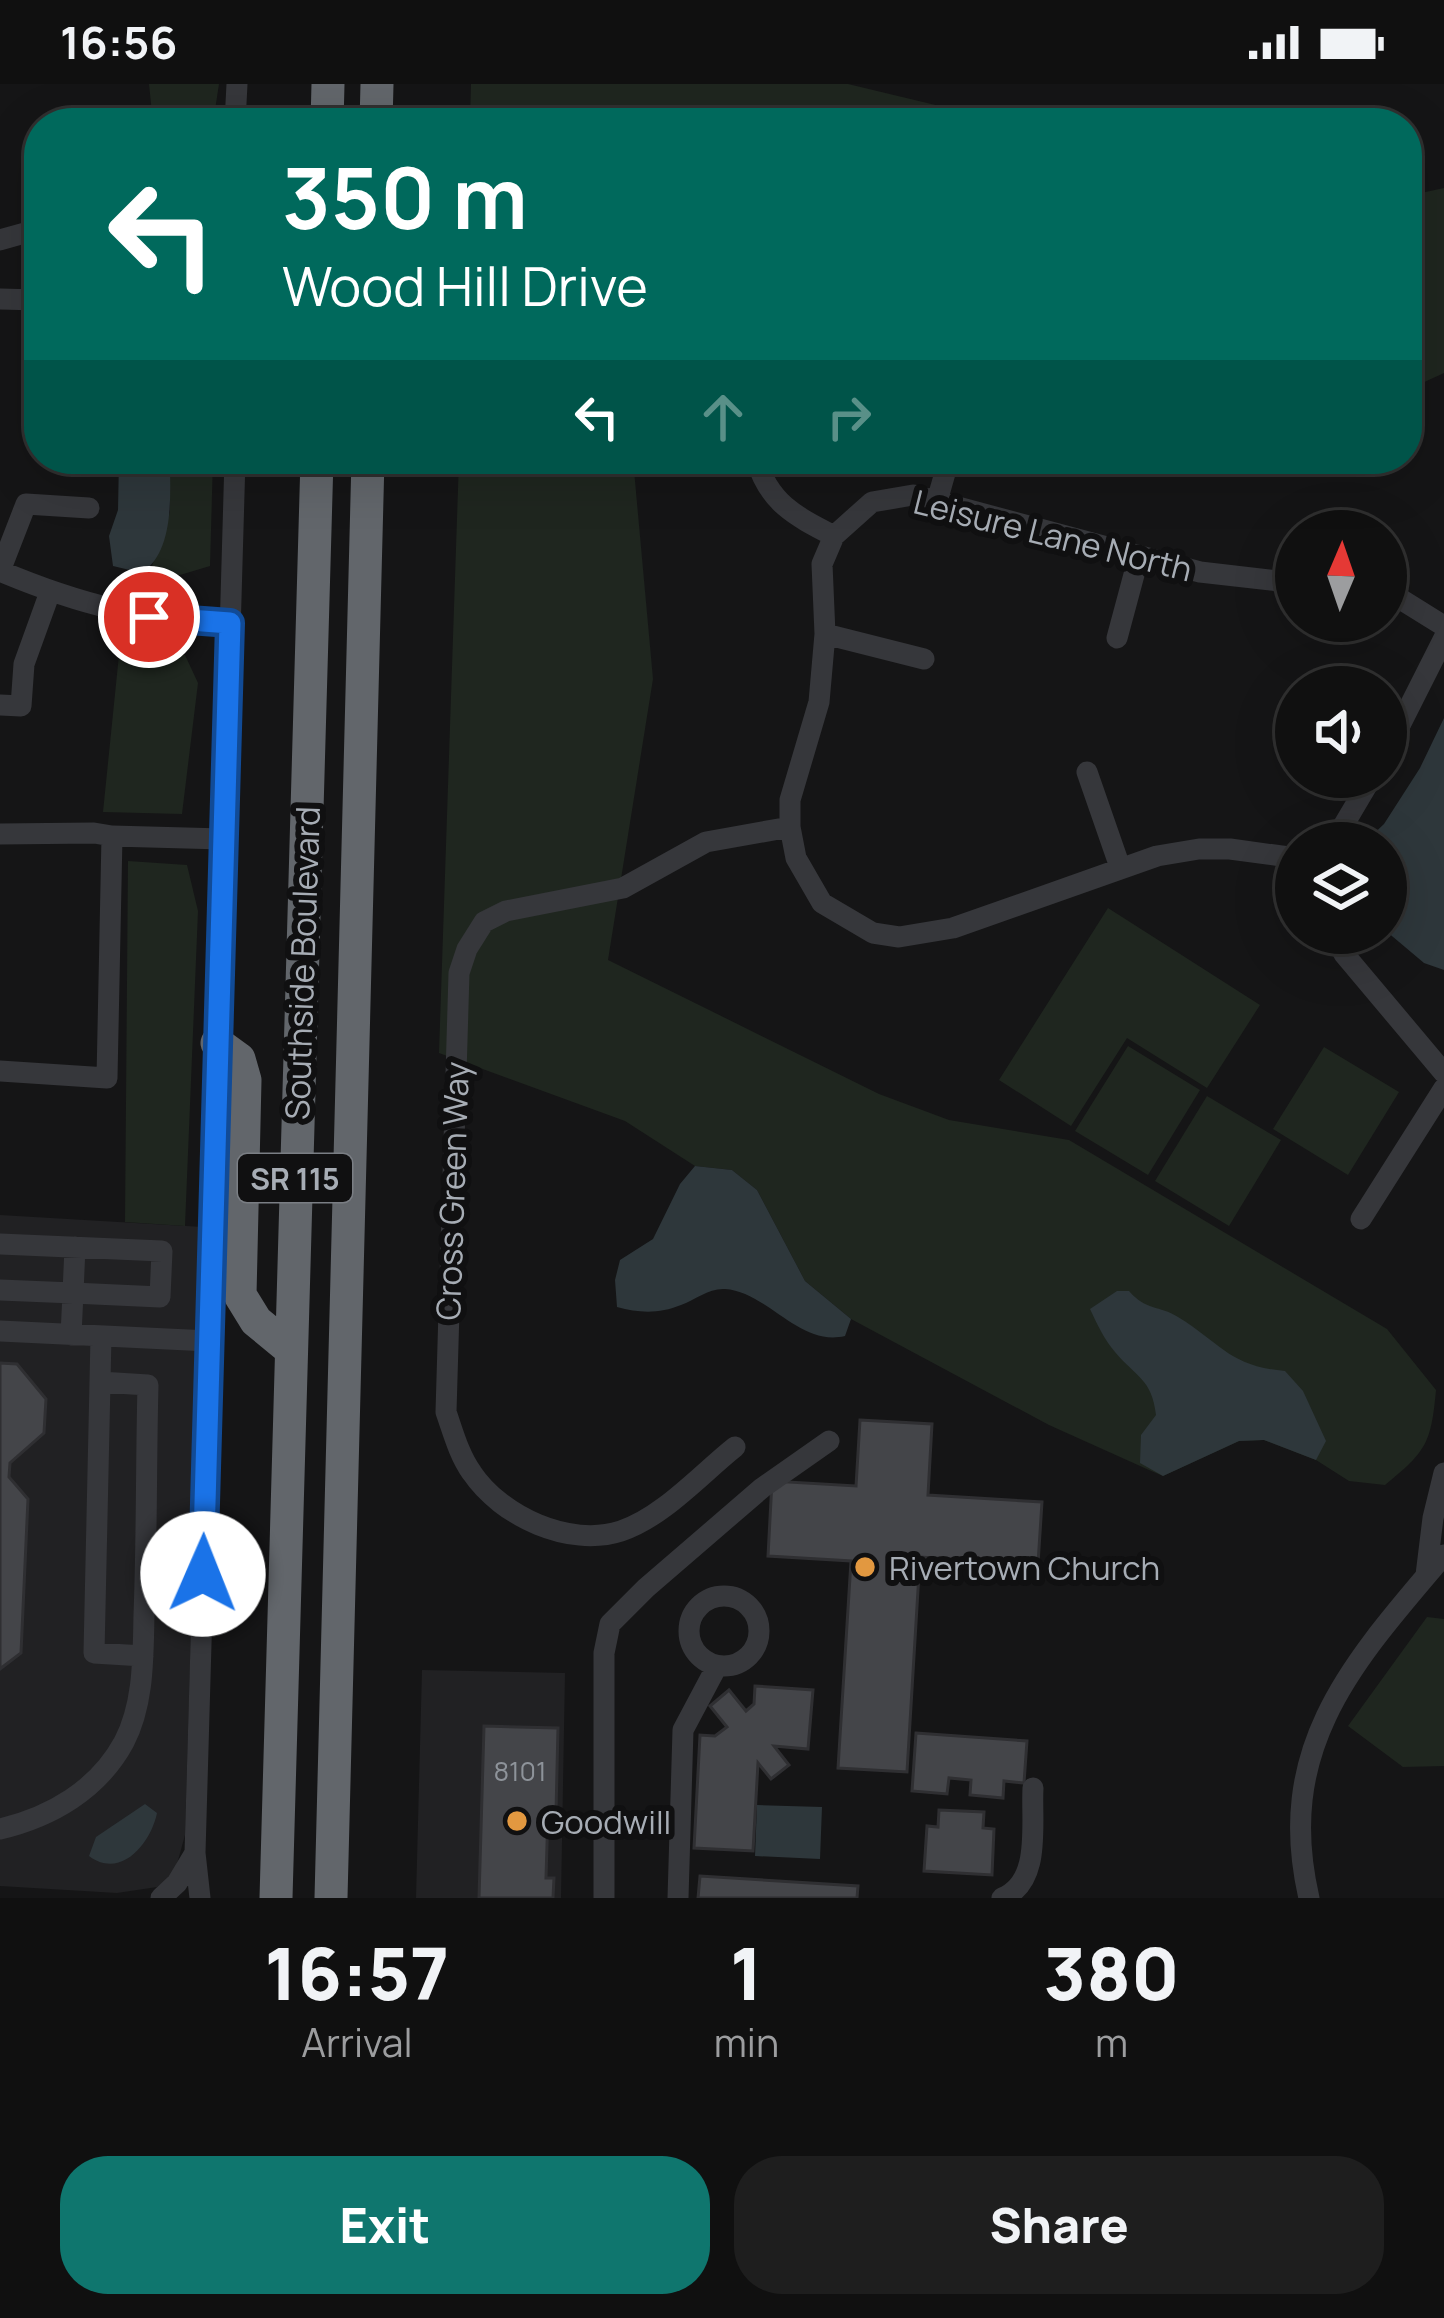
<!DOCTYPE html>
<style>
:root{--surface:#101010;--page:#1e1e1e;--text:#f1f3f6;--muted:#9c9d9f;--line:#303030;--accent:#0f766e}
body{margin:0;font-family:Manrope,sans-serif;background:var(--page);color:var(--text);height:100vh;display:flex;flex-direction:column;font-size:45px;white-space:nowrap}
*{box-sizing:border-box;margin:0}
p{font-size:39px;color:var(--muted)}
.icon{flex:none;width:66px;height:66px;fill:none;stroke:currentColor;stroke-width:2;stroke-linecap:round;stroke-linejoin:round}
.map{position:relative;height:1814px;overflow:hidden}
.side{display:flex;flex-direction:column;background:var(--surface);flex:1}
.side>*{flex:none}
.banner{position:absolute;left:24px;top:24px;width:1398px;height:366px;border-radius:48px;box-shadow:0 12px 48px #0002,0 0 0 3px var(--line);background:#00695c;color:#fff;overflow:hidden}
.needle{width:78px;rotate:2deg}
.tools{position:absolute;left:1275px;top:426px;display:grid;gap:24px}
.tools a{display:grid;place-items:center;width:132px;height:132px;border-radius:50%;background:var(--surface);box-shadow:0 12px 48px #0002,0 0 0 3px var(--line);font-size:60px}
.pin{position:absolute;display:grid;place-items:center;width:102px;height:102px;color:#fff;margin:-51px;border:6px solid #fff;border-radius:50%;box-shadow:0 3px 12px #0007}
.me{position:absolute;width:132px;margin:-66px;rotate:1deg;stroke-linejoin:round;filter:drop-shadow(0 0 9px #0008)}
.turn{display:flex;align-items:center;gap:42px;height:252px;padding:0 60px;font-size:54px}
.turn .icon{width:156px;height:156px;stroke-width:2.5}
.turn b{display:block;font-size:84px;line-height:102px}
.lanes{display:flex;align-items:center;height:114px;padding:0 60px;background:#0003;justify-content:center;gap:60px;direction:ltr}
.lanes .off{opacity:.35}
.eta{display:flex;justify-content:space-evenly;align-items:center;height:204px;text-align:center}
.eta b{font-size:72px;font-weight:800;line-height:84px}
.cta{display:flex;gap:24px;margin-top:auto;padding:24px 60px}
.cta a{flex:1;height:138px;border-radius:48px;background:var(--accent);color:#fff;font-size:48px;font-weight:800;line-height:138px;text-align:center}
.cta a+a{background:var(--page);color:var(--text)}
.status{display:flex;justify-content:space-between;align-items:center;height:84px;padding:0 60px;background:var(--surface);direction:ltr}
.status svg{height:33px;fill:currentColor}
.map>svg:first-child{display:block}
</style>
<div class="status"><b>16:56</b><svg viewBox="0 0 49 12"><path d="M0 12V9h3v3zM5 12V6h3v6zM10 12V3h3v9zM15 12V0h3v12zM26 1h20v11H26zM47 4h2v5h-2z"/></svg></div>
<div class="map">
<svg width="1444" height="1814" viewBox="0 0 1444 1814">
<rect width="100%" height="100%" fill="#151516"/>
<path fill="#212123" d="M 0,1131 L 203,1143 L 185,1751 L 174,1791 L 157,1803 L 117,1809 L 0,1802 Z
M 422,1586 L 565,1589 L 561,1814 L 416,1814 Z"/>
<path fill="#1f261f" d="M 149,0 L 219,0 L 213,39 L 153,39 Z
M 471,0 L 848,0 L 977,31 L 993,39 L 470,39 Z
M 1444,104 L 1444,289 L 1407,306 L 1407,112 Z
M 170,375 L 213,375 L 210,482 L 170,494 L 152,482 L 170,428 Z
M 459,375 L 633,375 L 653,595 L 608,876 L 879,1010 L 949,1036 L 1069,1056 L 1387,1245 L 1436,1306 C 1431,1359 1427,1367 1385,1401 L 1349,1397 L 1316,1376 L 1264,1356 L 1239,1357 L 1163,1392 L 1149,1386 L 1049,1341 L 851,1235 L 805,1197 L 757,1106 L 732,1086 L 695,1082 L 625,1037 L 439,969 Z
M 120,561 L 185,571 L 198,599 L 182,730 L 103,728 Z
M 128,777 L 187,781 L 198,827 L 185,1142 L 125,1138 Z
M 1108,824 L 1260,921 L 1207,1004 L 1127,954 L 1071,1042 L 999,996 Z
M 1128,962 L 1200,1006 L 1148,1091 L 1075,1047 Z
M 1324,963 L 1399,1008 L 1348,1091 L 1273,1045 Z
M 1207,1012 L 1281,1056 L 1229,1142 L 1155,1097 Z
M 1427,1533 L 1444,1535 L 1444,1682 L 1403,1683 L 1348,1642 Z"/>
<path fill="#2e373b" d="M 119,375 L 170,375 C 170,411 175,466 142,489 L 113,482 L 109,452 L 118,426 Z
M 1444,634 L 1444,886 L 1424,879 L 1386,847 L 1386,759 L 1364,759 L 1384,740 L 1420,684 Z
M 695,1082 L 732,1086 L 757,1106 L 805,1197 L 851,1235 L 845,1252 C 799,1263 768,1208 725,1205 C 709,1204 695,1216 681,1221 C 659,1230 639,1229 617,1223 L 615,1196 L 620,1176 L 653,1155 L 680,1100 Z
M 1117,1207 L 1129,1207 C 1146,1227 1159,1221 1178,1233 C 1222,1260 1229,1282 1285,1287 L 1303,1307 L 1326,1357 L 1316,1376 L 1264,1356 L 1239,1357 L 1163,1392 L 1140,1379 L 1141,1351 L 1156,1331 C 1152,1295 1136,1293 1115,1268 C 1104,1255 1097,1240 1090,1225 Z
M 145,1720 L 157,1729 C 151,1759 121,1796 89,1772 L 96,1753 Z
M 757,1721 L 822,1723 L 820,1775 L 755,1772 Z"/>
<path fill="#444549" stroke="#2f2f32" stroke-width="3" d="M 0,1279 L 17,1280 L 46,1315 L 44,1349 L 10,1379 L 9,1393 L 28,1415 L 21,1569 L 0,1585 Z
M 860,1336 L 932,1340 L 928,1411 L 1042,1418 L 1038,1480 L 920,1473 L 907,1688 L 838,1684 L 851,1477 L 768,1472 L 772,1397 L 856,1402 Z
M 755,1602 L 813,1606 L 808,1665 L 774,1662 L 789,1681 L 771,1695 L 758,1679 L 753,1767 L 694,1764 L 700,1651 L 715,1652 L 727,1643 L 710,1622 L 729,1606 L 746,1627 L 754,1620 Z
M 484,1642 L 558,1644 L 556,1729 L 548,1729 L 546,1794 L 554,1794 L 553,1814 L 479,1814 Z
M 916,1649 L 1027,1657 L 1024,1699 L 1004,1697 L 1003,1714 L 970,1711 L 971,1696 L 949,1694 L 947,1710 L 912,1707 Z
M 939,1726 L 984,1728 L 983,1744 L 994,1745 L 992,1791 L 924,1787 L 927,1742 L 938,1743 Z
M 700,1792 L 858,1802 L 857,1814 L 698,1814 Z"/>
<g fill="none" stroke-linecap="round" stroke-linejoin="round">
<path stroke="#36373b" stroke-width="21" d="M 235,39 L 237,0
M 0,156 L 39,145
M 0,215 L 39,216
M 756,375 C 769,419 795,432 834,452
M 937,417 L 949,375
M 0,487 C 81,521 142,536 230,539
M 0,487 L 26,420 L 89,424
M 1296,499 L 1200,488 L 913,411 L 872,418 L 834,452 L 822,480 L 825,550 L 819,618 L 790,716 L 790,743 L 796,774 L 822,819 L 873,849 L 899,853 L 953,844 L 1157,772 L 1199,765 L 1230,765 L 1296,774
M 1386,506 L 1444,542
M 825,550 L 924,575
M 1117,554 L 1139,472
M 0,621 L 21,622 L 24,580 L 50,508
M 1386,669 L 1444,554
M 1087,688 L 1120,783
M 0,750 L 94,749 L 112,752
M 1333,759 L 1372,693
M 1333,849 L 1344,870 L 1444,989
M 0,987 L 107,994 L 112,752 L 223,755
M 1361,1135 L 1444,1004
M 0,1160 L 162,1167 L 160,1213 L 73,1209 L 71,1251
M 0,1206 L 73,1209 L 75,1163
M 0,1247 L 209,1257
M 100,1298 L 94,1569 L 143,1572
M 735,1363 C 701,1390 663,1433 621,1447 C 569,1464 501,1432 472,1389 C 459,1371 453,1348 446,1328 L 459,889 L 467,865 L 484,838 L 506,827 L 623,804 L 706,758 L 790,743
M 1426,1491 L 1433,1434 L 1444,1389
M689 1547a35 35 0 1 1 70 0a35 35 0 1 1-70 0Z
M 0,1745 C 51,1733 98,1706 124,1658 C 144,1620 143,1573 144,1531 C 147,1454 146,1377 148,1301 L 100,1298 L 101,1252
M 161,1814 L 177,1799 L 195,1769
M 200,1814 L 195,1769 L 235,375
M 604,1814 L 604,1569 L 610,1540 L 646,1504 L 762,1404 L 829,1357
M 678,1814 L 683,1646 L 717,1582
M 1002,1814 C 1042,1798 1031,1740 1033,1704
M 1309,1814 C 1274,1663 1353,1578 1444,1471"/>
<path stroke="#62666b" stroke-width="33" d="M 327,39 L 328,0
M 376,39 L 377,0
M 217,959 L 239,975 L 245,996 L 240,1211 L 256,1237 L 290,1265
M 276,1814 L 317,375
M 331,1814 L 368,375"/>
</g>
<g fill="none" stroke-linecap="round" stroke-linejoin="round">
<g stroke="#114b97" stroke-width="30">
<path id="route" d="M 149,533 L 230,539 L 203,1490"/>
</g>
<use href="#route" stroke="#1a73e8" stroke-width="21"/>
</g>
<g fill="#e29840" stroke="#101011" stroke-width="4.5">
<circle cx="865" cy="1483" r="12"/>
<circle cx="517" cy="1737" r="12"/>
</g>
<g text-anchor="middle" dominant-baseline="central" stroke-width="12" stroke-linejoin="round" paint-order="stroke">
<g font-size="27" fill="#8e939a">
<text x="520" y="1686">8101</text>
</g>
<rect fill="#101011" stroke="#7a7e84" stroke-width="3" x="238" y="1070" width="114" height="48" rx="9"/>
<g font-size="30" font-weight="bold" fill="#a7adb5">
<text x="295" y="1094">SR 115</text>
</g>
<g font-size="33" fill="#a7adb5" stroke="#101011">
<text transform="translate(1053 451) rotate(14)">Leisure Lane North</text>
<text transform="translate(302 879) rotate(-88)">Southside Boulevard</text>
<text transform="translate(452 1107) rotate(-88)">Cross Green Way</text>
</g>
<g font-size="33" fill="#a7adb5" stroke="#101011" text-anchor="start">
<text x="889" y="1483">Rivertown Church</text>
<text x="541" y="1737">Goodwill</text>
</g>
</g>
</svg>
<div class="tools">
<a><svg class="needle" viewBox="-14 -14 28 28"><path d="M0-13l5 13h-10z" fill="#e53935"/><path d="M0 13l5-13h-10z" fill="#9c9d9f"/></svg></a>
<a><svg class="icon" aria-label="sound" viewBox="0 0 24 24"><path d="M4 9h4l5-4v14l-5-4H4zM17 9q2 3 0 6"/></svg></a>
<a><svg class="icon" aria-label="layers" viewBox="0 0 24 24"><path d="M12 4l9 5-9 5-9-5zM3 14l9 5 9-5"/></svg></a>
</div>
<div class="pin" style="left:149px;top:533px;background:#d93025"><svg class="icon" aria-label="arrive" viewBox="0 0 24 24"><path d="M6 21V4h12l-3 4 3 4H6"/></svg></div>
<svg class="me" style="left:203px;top:1490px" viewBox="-20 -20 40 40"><circle r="19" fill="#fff"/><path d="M0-13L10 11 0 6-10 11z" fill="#1a73e8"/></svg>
<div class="banner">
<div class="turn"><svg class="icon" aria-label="left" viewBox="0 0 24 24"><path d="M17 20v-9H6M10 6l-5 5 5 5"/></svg><div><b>350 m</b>Wood Hill Drive</div></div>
<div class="lanes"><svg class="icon" aria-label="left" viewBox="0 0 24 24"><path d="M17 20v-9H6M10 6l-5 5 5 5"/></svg><svg class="icon off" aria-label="ahead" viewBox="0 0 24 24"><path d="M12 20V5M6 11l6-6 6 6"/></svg><svg class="icon off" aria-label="right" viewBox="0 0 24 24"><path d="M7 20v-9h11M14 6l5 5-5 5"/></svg></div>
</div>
</div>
<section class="side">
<div class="eta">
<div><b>16:57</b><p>Arrival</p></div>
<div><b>1</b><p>min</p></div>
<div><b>380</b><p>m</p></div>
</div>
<div class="cta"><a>Exit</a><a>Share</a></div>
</section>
